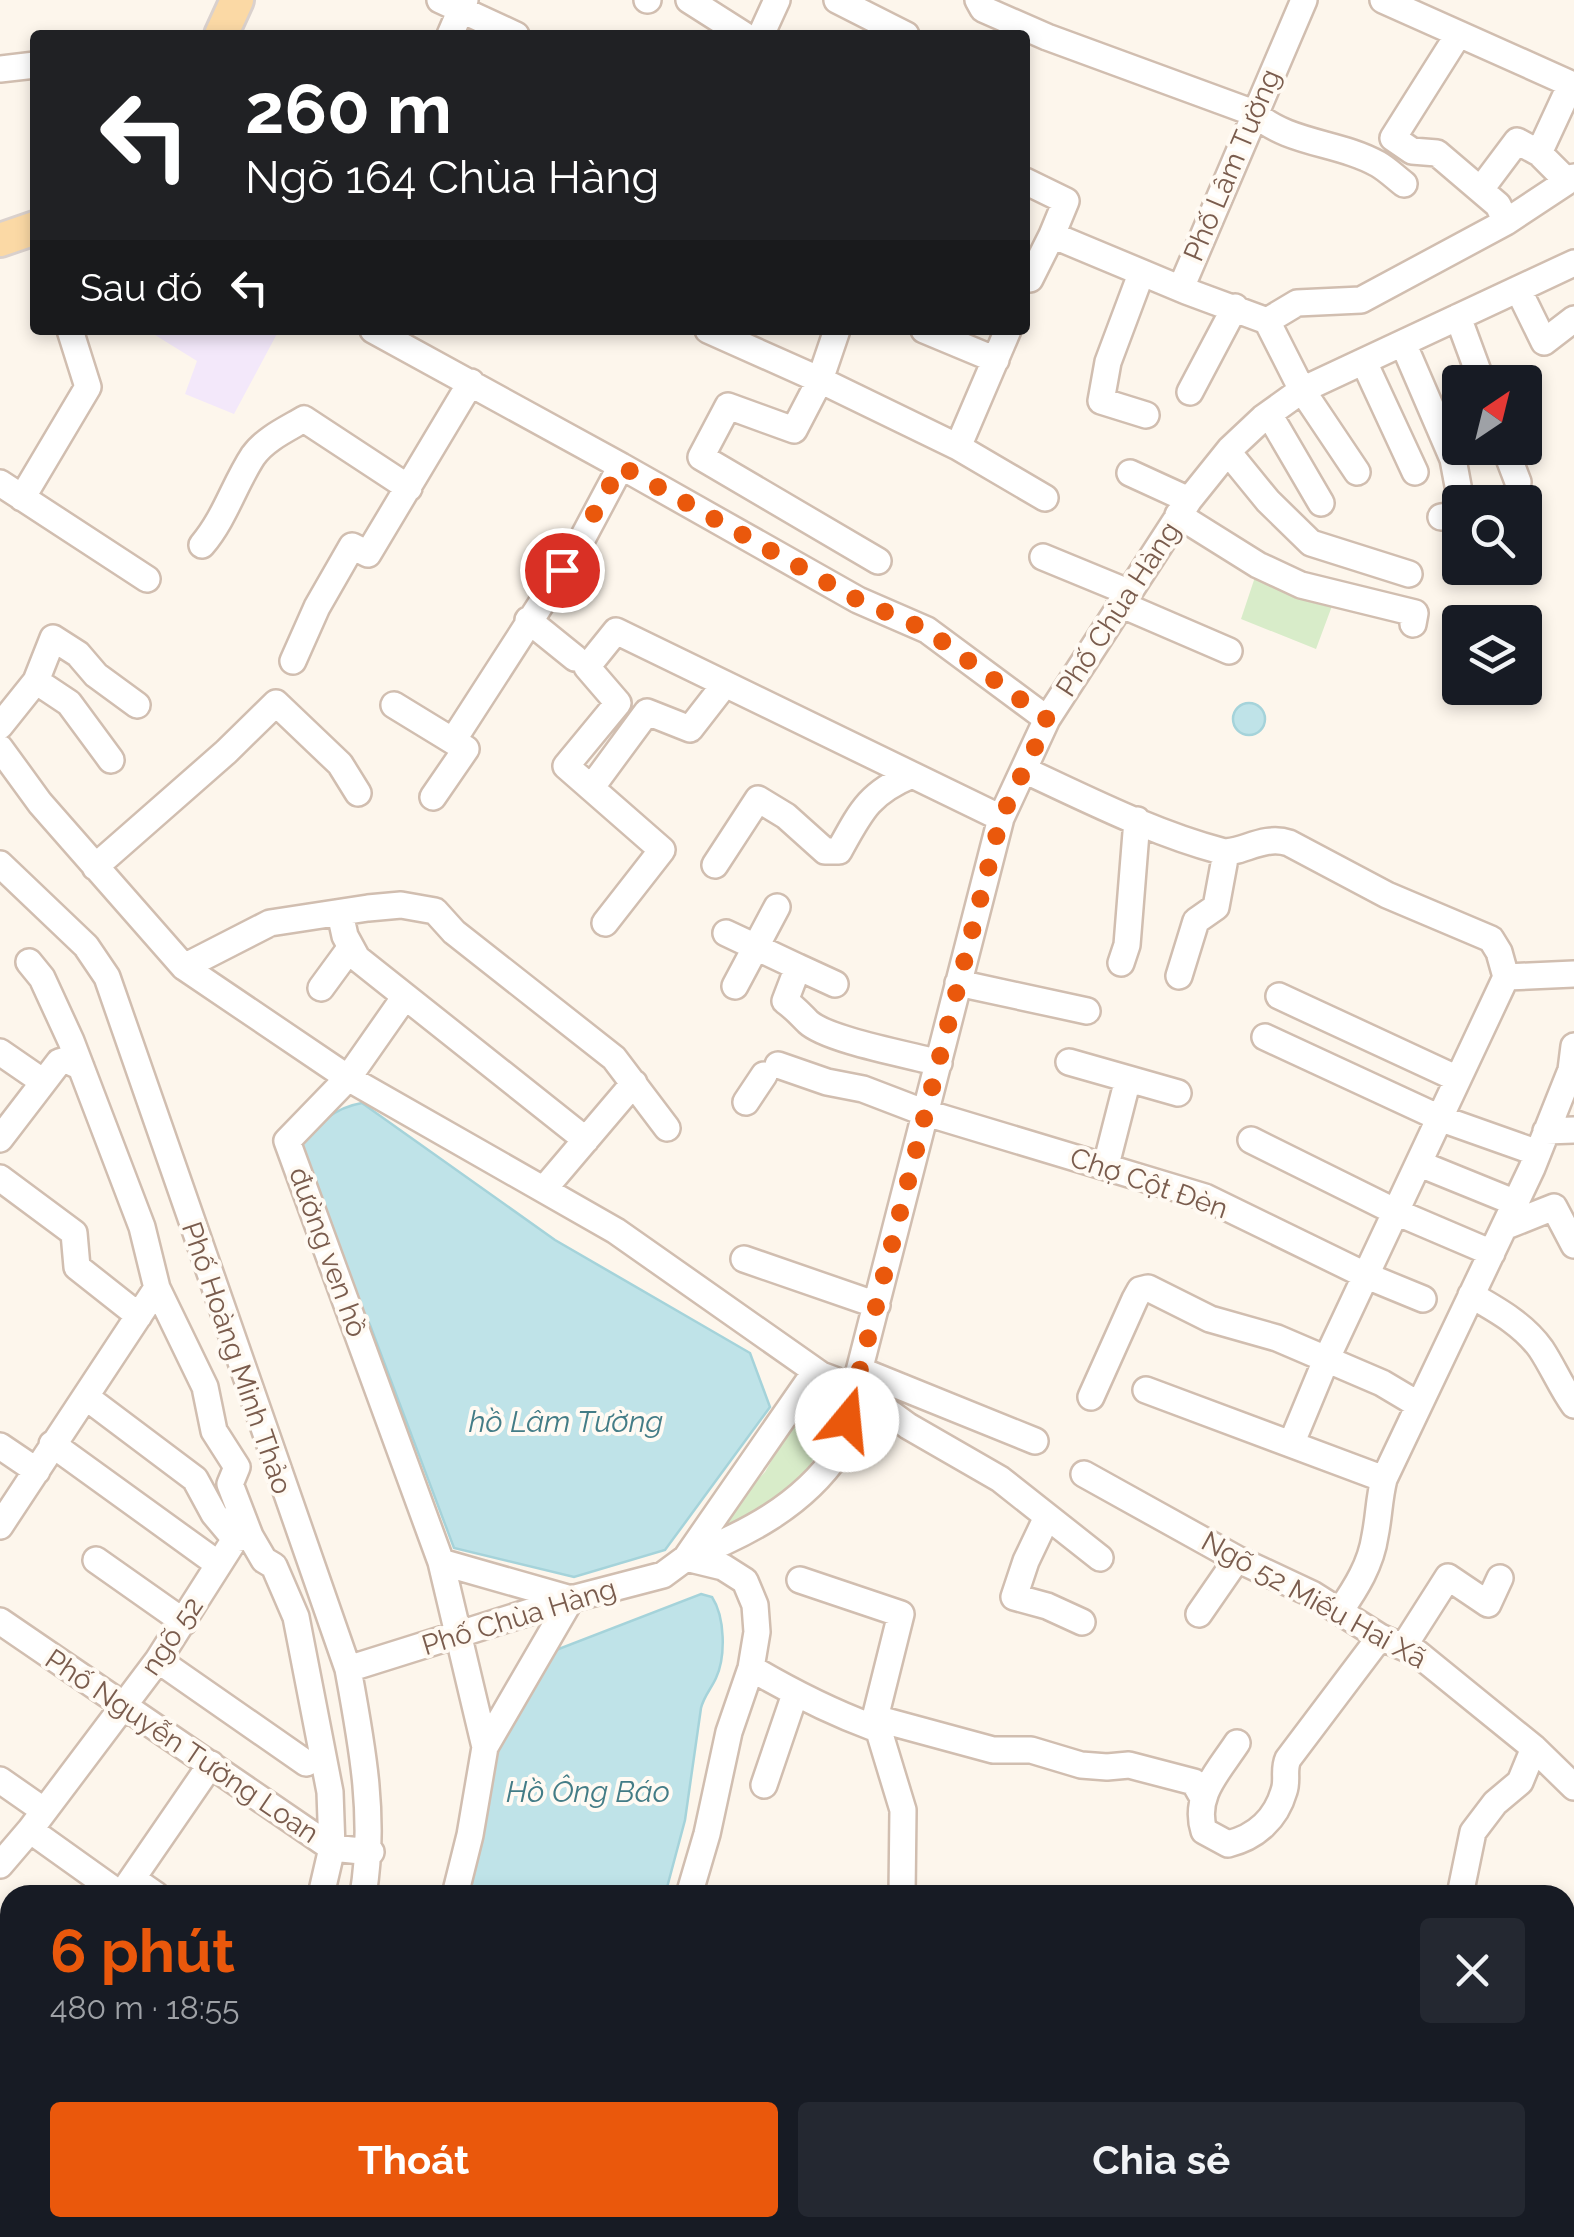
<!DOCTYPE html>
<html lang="vi">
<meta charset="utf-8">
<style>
:root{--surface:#171b24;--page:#242831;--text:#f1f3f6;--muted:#9ea1a6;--accent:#ea580c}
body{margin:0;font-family:Raleway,sans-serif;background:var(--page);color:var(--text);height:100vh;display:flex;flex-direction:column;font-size:38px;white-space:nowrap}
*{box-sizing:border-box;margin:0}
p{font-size:32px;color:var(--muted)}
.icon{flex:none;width:55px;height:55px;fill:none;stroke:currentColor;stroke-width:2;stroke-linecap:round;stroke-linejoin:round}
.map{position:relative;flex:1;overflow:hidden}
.sheet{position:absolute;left:0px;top:1885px;width:1575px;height:352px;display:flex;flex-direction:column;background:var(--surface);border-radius:30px 30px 0 0;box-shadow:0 5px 15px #0003}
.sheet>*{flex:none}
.top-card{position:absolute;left:30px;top:30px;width:1000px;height:305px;border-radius:10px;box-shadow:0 5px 15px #0003;background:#202124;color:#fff;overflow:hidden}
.needle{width:65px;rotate:35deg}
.controls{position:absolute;left:1442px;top:365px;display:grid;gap:20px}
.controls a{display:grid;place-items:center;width:100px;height:100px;border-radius:10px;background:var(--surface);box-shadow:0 5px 15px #0003;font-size:50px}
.pin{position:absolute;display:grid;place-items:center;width:85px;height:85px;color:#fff;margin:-42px;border:5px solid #fff;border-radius:50%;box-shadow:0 2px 10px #0007}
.me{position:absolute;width:110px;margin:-55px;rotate:17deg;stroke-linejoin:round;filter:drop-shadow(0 0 8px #0008)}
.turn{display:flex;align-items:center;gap:35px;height:210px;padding:0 50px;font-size:45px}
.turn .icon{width:130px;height:130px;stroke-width:2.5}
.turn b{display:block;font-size:70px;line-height:85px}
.then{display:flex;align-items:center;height:95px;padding:0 50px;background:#0003;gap:20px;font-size:38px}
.round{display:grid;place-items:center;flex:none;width:105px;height:105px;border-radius:10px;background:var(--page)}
.overview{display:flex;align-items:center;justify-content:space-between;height:170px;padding:0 50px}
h1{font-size:60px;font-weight:700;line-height:75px;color:var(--accent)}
.primary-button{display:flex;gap:20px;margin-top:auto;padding:20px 50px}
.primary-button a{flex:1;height:115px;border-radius:10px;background:var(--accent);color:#fff;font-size:40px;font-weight:700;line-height:115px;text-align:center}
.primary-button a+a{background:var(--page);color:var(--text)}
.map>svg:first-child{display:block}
</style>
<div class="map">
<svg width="1574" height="2237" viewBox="0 0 1574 2237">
<rect width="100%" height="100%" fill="#fdf6ec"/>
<path fill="#f3e8fa" d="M 147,330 L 279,330 L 234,414 L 185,394 L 197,361 Z"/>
<path fill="#d8ecc9" d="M 1255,577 L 1332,606 L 1316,649 L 1241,619 Z
M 826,1390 L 840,1399 L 839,1417 L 796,1488 L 722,1531 L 718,1520 L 765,1472 L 808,1397 Z"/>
<path fill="#bfe3e8" stroke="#a5d3da" stroke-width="2.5" d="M1233 719a16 16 0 1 1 32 0a16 16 0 1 1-32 0Z
M 362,1103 L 555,1240 L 750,1353 L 770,1407 L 665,1550 L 574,1577 L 454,1548 L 370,1325 L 327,1240 L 297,1153 C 312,1127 332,1108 362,1103 Z
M 701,1594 L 712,1597 C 725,1617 726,1656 716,1678 C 711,1689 704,1696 701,1708 L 685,1820 L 665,1895 L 462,1895 L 494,1753 L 556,1650 Z
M 196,2228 L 569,2228 L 579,2237 L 536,2237 L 521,2230 L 510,2237 L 181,2237 Z"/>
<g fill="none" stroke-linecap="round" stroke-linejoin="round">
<g stroke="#d1beb0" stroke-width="30">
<path id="minor" d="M 440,0 L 516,35
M 647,0 L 648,0
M 689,0 L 744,35
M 837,0 L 906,35
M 978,0 L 983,9 L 1047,37 L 1254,113 C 1288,144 1339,142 1378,164 C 1387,169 1396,178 1404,184
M 1304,0 L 1184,281 L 1186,291 L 1267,321 L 1302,390 L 1357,472
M 1383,0 L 1571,84 L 1539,153 L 1567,181
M 450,35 L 465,0
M 761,35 L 777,0
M 1458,35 L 1393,138 L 1412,151 L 1437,153 L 1498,205 L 1506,222
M 0,69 L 35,65
M 1025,181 L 1066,201 L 1052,235
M 1487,181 L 1517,141 L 1539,153
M 1141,274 L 1108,362 L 1101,401 L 1146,415
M 1030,279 L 1052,235 L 1186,291
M 1518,289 L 1544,342 L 1574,319
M 1458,317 L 1482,382
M 1267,321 L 1297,303 L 1361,300 L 1506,222 L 1574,177
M 373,330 L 621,466 L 579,545 L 454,739
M 708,330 L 820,380 L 837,330
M 924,330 L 996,360
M 1403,343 L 1453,459 L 1461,502
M 1364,362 L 1415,472
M 1190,392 L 1235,307
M 1269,414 L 1321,503
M 958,447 L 1045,498
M 1505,448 L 1518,482
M 1228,452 L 1268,501 L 1311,543 L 1409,574
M 621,466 L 858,600 L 927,630 L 1047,719
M 1130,473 L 1189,500
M 0,483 L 147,579
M 22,498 L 88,387 L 70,330
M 1178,515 L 1258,565 L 1301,585 L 1415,613 L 1413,624
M 1441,517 L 1458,514 L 1460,505
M 202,545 C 225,518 234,485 253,456 C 265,439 287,429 304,419 L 409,488
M 1043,557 L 1128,592
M 878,561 L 701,457 L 728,406 L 794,430 L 820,380 L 958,447 L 1008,330
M 1120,604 L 1229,651
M 528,620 L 575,658
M 293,661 L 317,607 L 352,546 L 368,554 L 471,382
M 36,681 L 69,703 L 111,760
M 394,705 L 466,749 L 433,797
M 0,726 L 36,681 L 53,638 L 78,654 L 96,675 L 137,705
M 0,748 L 40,803 L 184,967 L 348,1078 L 616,1231 L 821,1375
M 1024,770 C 1087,799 1153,833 1221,851 C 1239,856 1262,834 1289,843 L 1387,895 L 1491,939 L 1499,952 L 1506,977
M 591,788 L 647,712 L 690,729 L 725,684
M 0,864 L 86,946 L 107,977 L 348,1669 C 362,1745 376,1818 363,1895
M 715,865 L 758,799 L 786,816 L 825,851 L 839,851 C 861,811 869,793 912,775
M 95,867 L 226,752 L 276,703 L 340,764 L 358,793
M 340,913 L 345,936 L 357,958 L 586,1140
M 605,923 L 662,850 L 566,766 L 618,703 L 587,667 L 616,631 L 1001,818
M 726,933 L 798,967 L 785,1001 C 795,1008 800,1014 808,1022 C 827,1040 911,1055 939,1063
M 29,962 L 42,978 L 71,1041 L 142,1227 L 157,1288 L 205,1387 L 214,1431 L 237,1467 L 230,1484 L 250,1536 L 264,1560 L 274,1566 L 296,1617 L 330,1792 L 332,1848 L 321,1895
M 1121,963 L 1127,945 L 1137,820
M 184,967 L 270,923 L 368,908 L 401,905 L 435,911 L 454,932 L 614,1058 L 667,1128
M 798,967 L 835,984
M 1179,976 L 1196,921 L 1216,907 L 1226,853
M 958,983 L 1087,1011
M 735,986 L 777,907
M 321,988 L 351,947
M 1279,996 L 1458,1079
M 404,998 L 348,1078 L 287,1141 L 441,1562 L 571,1599 L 485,1747 L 470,1835 L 455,1895
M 1265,1037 L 1442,1119 L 1538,1153
M 0,1052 L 42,1081
M 1069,1062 L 1178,1093
M 778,1065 L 827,1082 L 863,1089 L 923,1112 L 1205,1197 L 1367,1276 L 1423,1299
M 746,1102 L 764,1075
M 1546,1131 L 1574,1130
M 0,1139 L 59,1062 L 66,1060 L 81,1067
M 1251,1140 L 1396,1212 L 1492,1253
M 1420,1164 L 1516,1203
M 1106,1165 L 1128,1079
M 0,1178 L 74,1233 L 77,1267 L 139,1316
M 544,1189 L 634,1083
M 1504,1227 L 1554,1207 L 1574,1245
M 744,1259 L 877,1305
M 1471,1295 C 1497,1310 1523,1324 1541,1349 C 1553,1367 1561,1387 1574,1405
M 862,1371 L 1035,1441
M 1146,1390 L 1384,1479 L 1532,1168 L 1571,1070 L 1574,1046
M 86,1397 L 195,1479 L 214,1514 L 235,1539
M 1091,1397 L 1135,1299 L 1140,1290 L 1148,1288 L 1210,1319 L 1277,1338 L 1382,1383 L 1419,1405
M 1292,1442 L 1326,1360 L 1506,977 L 1574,974
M 52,1444 L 218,1564
M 0,1446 L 37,1471
M 1084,1474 L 1237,1559 L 1312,1594 L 1380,1637 L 1417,1653 L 1534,1748 L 1574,1787
M 1047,1517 L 1026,1561 L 1014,1597 L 1047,1606 L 1082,1622
M 0,1526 L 157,1288
M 686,1558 C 745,1535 802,1506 838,1453 L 1001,818 L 1047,719 L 1189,500 L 1230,449 L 1263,418 L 1302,390 L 1574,263
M 686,1558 L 723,1567 L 745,1581 L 755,1605 L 757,1632 L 751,1668 L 729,1732 L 707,1834 L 689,1895
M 96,1560 L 184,1622
M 441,1562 L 485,1747
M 800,1580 L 901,1614 L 875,1718 L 903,1810 L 902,1895
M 1340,1611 C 1356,1588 1371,1564 1375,1536 C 1379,1517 1379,1498 1384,1479
M 1199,1614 L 1237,1559
M 0,1621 L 332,1848 L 371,1852
M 1404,1646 L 1448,1577 L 1488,1604 L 1500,1578
M 158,1660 L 306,1763
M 751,1668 C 790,1691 829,1711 872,1727 L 875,1718
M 348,1669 L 571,1599 L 663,1575 L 686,1558 L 808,1382 L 821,1375 L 856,1388 L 908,1426 L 1000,1479 L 1100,1558
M 875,1718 L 993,1750 L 1031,1750 L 1081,1765 L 1107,1767 L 1129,1765 L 1194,1782 L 1202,1796
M 1237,1743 C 1218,1772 1193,1796 1204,1831 L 1228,1844 C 1256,1837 1276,1819 1284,1791 C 1288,1780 1283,1770 1288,1759 L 1380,1637
M 211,1764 L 121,1895 L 30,1830 L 158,1660 L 235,1539 L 250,1536
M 0,1780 L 43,1810
M 764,1785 L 795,1694
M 0,1865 L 30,1830
M 133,1879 L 156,1895
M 1460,1895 L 1473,1832 L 1495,1803 L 1520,1782 L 1534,1748
M 1565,1993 L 1574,1986
M 0,2057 L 10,2046
M 1565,2061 L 1574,2055
M 0,2103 L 10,2111
M 81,2228 L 92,2237
M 597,2228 L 608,2237
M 1180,2228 L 1195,2237
M 3,2237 L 13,2228
M 171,2237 L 180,2228
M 859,2237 L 865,2228
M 1114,2237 L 1119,2228
M 1288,2237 L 1293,2231 L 1289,2228"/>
</g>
<g stroke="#dad1cd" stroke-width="38">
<path id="major" d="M 221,35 L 237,0
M 0,240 L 35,228"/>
</g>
<use href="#minor" stroke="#fff" stroke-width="25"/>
<use href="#major" stroke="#fbd9a5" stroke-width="32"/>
</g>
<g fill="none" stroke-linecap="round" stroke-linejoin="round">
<path stroke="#ea580c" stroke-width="18" stroke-dasharray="0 32.4" d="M 562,570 L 621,466 L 858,600 L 927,630 L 1048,720 L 1001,818 L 847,1420"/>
</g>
<g text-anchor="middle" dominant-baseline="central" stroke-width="8" stroke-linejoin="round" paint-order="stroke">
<g font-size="28" fill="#7a5c4d" stroke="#fffaf3">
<text transform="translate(1232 165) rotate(-67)">Phố Lâm Tường</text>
<text transform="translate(1118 609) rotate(-57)">Phố Chùa Hàng</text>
<text transform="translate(1149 1183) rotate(19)">Chợ Cột Đèn</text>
<text transform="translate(328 1252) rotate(70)">đường ven hồ</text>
<text transform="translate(237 1358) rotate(71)">Phố Hoàng Minh Thảo</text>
<text transform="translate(1314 1600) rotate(29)">Ngõ 52 Miếu Hai Xã</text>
<text transform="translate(519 1617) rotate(-17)">Phố Chùa Hàng</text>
<text transform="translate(172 1636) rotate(-56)">ngõ 52</text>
<text transform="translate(182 1746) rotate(34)">Phố Nguyễn Tường Loan</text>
</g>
<g font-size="30" font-style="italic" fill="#437c86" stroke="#fffaf3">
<text x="566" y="1421">hồ Lâm Tường</text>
<text x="588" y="1791">Hồ Ông Báo</text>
</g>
</g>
</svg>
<div class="controls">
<a><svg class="needle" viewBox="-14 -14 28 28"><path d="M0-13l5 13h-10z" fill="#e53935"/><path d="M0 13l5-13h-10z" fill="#9ea1a6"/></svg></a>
<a><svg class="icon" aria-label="search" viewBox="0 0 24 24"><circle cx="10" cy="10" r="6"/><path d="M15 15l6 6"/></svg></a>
<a><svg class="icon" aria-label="layers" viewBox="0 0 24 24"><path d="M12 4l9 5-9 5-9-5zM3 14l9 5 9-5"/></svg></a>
</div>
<div class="pin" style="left:562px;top:570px;background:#d93025"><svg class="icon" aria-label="arrive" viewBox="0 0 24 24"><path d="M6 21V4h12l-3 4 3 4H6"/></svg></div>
<svg class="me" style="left:847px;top:1420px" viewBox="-20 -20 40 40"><circle r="19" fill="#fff"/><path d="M0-13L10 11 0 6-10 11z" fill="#ea580c"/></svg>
<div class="top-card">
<div class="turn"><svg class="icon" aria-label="left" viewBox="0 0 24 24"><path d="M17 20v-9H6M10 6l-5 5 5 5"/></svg><div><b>260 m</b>Ngõ 164 Chùa Hàng</div></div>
<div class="then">Sau đó<svg class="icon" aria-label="left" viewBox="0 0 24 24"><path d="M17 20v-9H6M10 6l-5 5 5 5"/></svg></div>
</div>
<section class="sheet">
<div class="overview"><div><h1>6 phút</h1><p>480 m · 18:55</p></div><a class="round"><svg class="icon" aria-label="close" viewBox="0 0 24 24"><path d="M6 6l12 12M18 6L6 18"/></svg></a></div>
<div class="primary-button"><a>Thoát</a><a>Chia sẻ</a></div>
</section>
</div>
